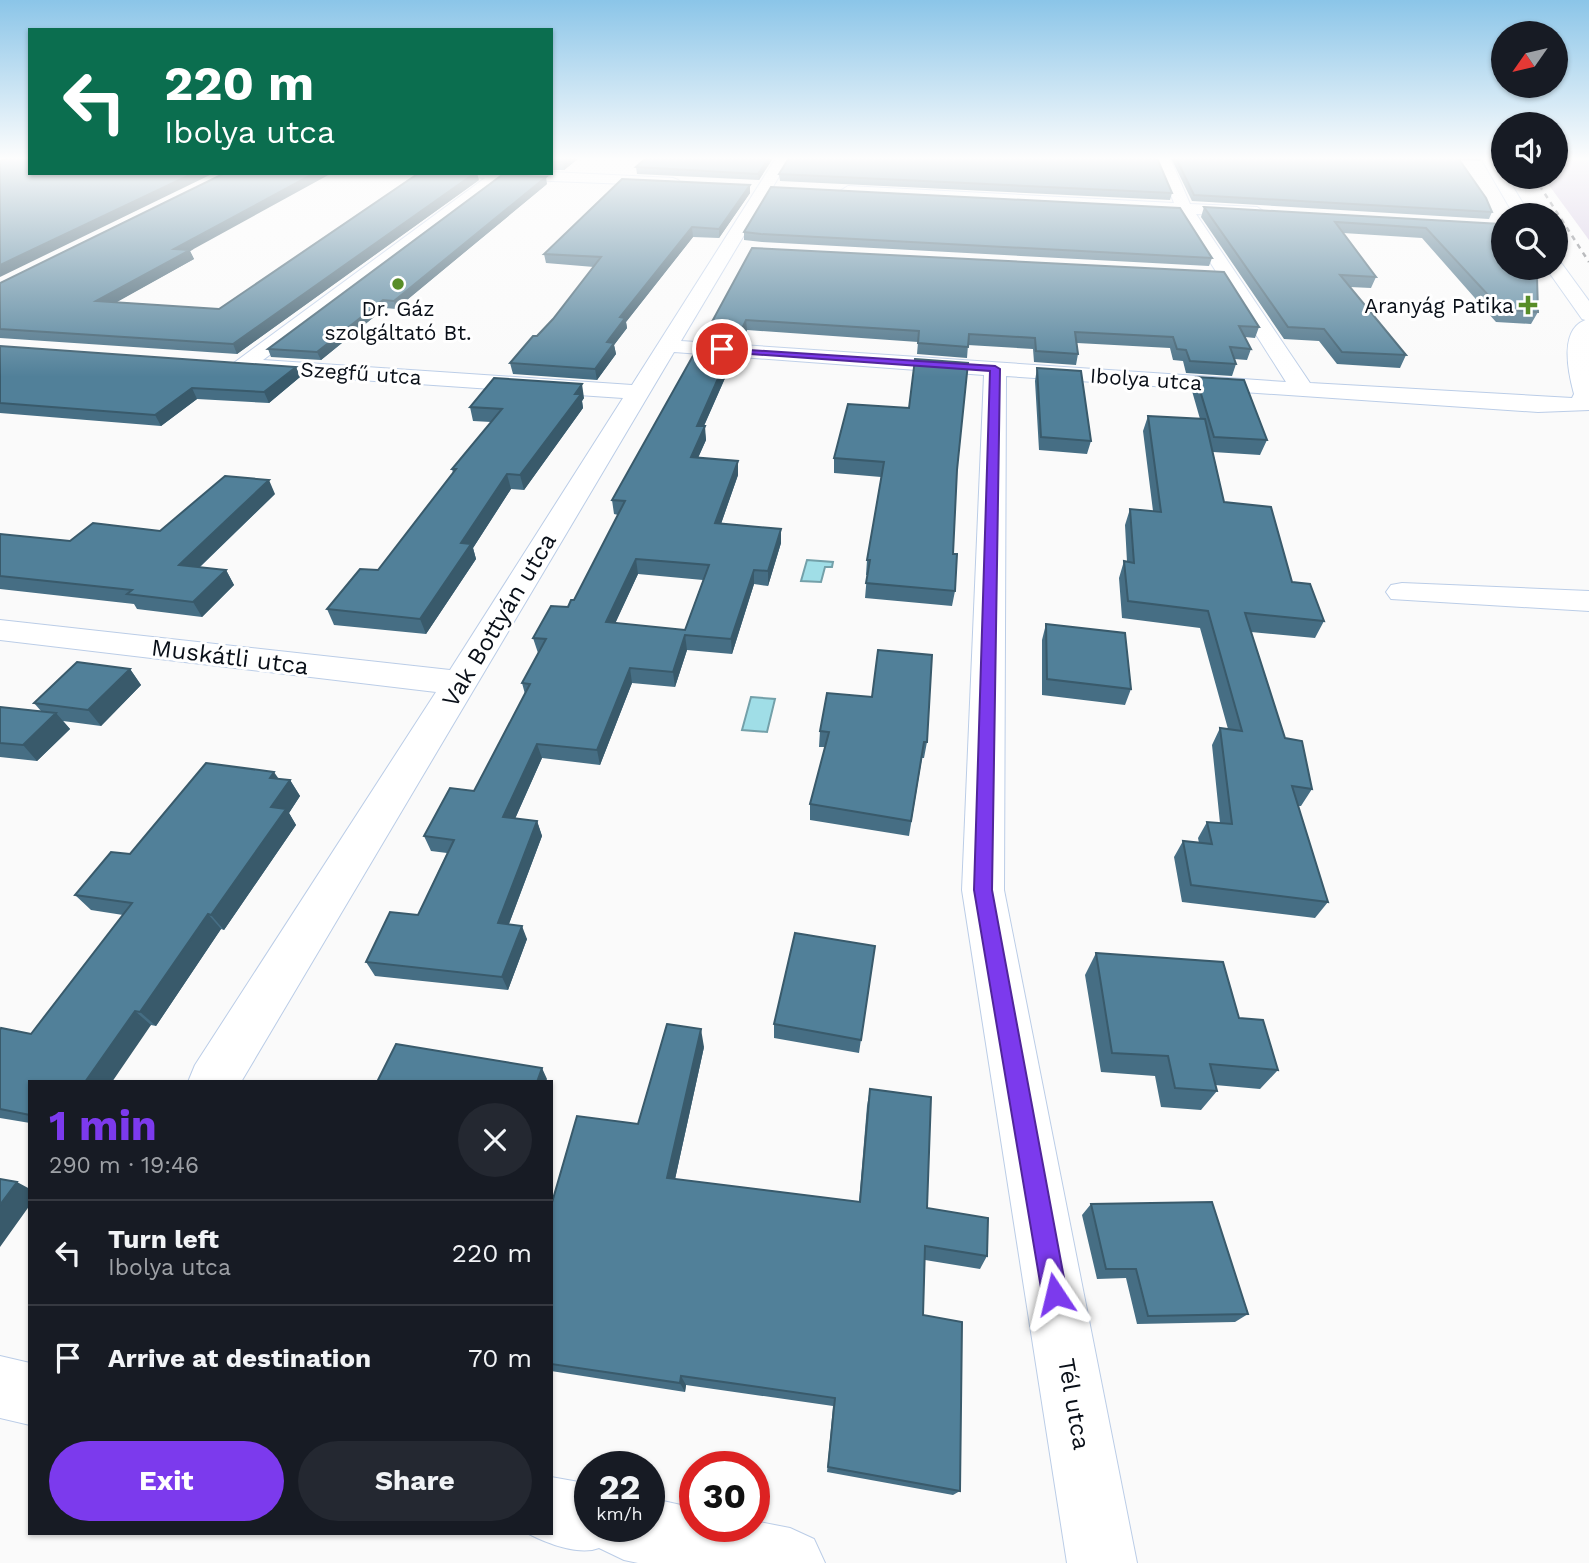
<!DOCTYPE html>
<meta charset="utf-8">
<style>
:root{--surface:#171b24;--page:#242831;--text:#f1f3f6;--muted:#9ea1a6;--line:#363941;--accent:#7c3aed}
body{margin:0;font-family:"Work Sans",sans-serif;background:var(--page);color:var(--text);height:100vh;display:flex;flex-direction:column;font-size:26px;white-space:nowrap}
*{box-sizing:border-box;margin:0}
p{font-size:23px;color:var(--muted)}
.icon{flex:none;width:38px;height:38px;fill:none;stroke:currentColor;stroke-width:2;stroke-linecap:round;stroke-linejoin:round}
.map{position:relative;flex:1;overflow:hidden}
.details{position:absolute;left:28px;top:1080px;width:525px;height:455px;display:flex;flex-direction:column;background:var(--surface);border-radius:0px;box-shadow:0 2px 5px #0004}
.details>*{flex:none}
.guide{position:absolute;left:28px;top:28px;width:525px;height:147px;border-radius:0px;box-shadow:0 2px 5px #0004;background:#0b6e4f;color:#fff;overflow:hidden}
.needle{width:46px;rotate:236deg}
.fabs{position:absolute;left:1491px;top:21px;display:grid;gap:14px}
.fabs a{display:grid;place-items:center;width:77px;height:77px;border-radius:50%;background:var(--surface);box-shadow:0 2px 5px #0004;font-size:35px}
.speed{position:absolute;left:574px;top:1451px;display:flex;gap:14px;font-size:35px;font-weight:700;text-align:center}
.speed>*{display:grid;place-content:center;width:91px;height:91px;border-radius:50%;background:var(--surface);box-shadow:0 2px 5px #0004;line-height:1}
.speed small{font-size:18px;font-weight:400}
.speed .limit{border:10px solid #d22;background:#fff;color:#111}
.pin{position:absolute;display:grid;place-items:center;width:60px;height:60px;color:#fff;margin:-30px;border:4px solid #fff;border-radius:50%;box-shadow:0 2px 7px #0007}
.me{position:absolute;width:77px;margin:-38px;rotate:350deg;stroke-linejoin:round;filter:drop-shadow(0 0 5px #0008)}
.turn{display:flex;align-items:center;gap:24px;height:147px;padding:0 21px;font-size:32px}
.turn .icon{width:91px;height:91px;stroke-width:2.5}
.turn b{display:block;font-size:49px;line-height:60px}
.round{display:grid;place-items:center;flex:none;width:74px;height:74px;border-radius:37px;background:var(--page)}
.overview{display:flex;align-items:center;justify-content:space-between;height:119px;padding:0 21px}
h1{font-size:42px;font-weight:700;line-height:52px;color:var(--accent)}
.button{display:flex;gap:14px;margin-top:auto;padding:14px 21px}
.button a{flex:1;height:80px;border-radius:42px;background:var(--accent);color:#fff;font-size:28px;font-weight:700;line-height:80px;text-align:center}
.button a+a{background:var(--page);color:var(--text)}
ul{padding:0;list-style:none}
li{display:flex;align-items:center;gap:21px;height:105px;padding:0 21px;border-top:2px solid var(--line)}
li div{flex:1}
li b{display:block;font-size:26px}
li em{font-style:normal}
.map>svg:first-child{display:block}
</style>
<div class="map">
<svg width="1589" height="1563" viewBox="0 0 1589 1563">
<rect width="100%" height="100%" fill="#fafafa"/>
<path fill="#cec0de" d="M 1556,158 L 1589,158 L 1589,240 L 1543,177 L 1556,177 Z"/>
<path fill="#a0dee7" stroke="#73a0a9" stroke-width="2" d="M 807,560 L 833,562 L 832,567 L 825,567 L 821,582 L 801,581 Z
M 751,697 L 775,699 L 767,732 L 742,730 Z"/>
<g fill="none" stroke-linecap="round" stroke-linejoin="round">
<g stroke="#bbcde7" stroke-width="2">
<path id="minor" d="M 776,158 L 790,158 L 681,341 L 1286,382 L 1179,213 L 848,196 L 840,191 L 848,186 L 1174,203 L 1156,158 L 1170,158 L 1190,204 L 1257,207 L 1265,212 L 1257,217 L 1196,214 L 1310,383 L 1572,398 L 1574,394 C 1568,372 1558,326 1589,319 L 1589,410 L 1538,412 L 1006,376 L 1004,890 L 1137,1563 L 1067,1563 L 962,890 L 984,375 L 674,352 L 241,1082 L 188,1082 L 195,1065 L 436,692 L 0,640 L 0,620 L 450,670 L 623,398 L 242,372 L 234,370 L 231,365 L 485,178 L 473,177 L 466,173 L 551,172 L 673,178 L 678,180 L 681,183 L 678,186 L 503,179 L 263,360 L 632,385 Z
M 1402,583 L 1589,591 L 1589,611 L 1391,599 L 1386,592 L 1391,585 Z
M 0,1356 L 30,1363 L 30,1425 L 0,1418 Z
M 551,1477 L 590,1484 L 590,1526 L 649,1526 L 649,1498 L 695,1508 L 695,1526 L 754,1526 L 754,1521 L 790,1528 L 814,1539 L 825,1563 L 638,1563 L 624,1560 L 599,1548 C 579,1556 546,1543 527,1533 L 551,1533 Z"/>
</g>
<g stroke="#bbcde7" stroke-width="2">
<path id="major" d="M 1481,158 L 1495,158 L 1503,171 L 1503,177 L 1507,177 L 1530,215 L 1514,215 Z
M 1556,263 L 1562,264 L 1589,301 L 1589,321 L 1582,319 L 1546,268 L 1556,268 Z"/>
</g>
<use href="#minor" fill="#fff" fill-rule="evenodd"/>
<use href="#major" fill="#fff" fill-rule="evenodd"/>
<path stroke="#64676d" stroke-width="2.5" stroke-dasharray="5 5" stroke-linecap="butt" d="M 1534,177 L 1589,262"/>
</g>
<path fill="#466e84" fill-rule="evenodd" d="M 551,158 L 579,158 L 564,170 L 551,170 Z
M 773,158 L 759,180 L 637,174 L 636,167 Z
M 1171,158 L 1482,158 L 1480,161 L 1459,160 L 1492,212 L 1489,219 L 1192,201 Z
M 779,174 L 1172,193 L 1170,200 L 780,181 Z
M 479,180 L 237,354 L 0,338 L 0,283 L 190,251 L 194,259 L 116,302 L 219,309 Z
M 547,184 L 396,309 L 385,308 L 321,360 L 271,357 L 268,349 Z
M 750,185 L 750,193 L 719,238 L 693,237 L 626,322 L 627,328 L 614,345 L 616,354 L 597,380 L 513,374 L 510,363 L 553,319 L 594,267 L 546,263 L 544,254 Z
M 1204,207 L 1501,224 L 1503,268 L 1538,312 L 1531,324 L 1496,322 L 1422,238 L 1343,233 L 1376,277 L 1371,288 L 1350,287 L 1406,355 L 1400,368 L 1337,364 L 1319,341 L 1284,339 L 1201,217 Z
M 744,232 L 1212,258 L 1209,266 L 762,242 L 744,240 Z
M 752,248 L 1259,327 L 1255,338 L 1245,337 L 1251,349 L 1247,360 L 1234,359 L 1236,364 L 1232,376 L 1186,373 L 1183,361 L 1173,360 L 1170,348 L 1077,343 L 1078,354 L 1076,365 L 1034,362 L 1033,349 L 968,345 L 967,358 L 917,354 L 918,342 L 747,330 L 741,342 L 709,340 L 708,329 Z
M 0,346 L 296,367 L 300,377 L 269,403 L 197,399 L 161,426 L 0,413 Z
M 733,360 L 704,426 L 706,440 L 698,458 L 738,461 L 738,475 L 721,524 L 781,529 L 781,543 L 768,586 L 754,584 L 732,654 L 687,650 L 675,687 L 632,683 L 600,765 L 542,758 L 515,819 L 537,821 L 542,836 L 509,924 L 527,939 L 508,990 L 375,976 L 366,962 L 418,915 L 447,853 L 431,851 L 424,836 L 474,791 L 525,694 L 522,683 L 538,653 L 533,638 L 574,600 L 618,515 L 614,514 L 612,500 ZM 638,574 L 703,580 L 685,630 L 615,623 Z
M 1037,368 L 1091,441 L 1087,454 L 1039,450 L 1035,381 Z
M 1196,377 L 1267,440 L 1260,455 L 1213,452 L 1224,502 L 1324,621 L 1315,638 L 1251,632 L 1285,738 L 1312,789 L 1301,806 L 1298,806 L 1328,902 L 1315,918 L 1182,902 L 1174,857 L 1183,841 L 1199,843 L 1198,838 L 1207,822 L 1220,823 L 1212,745 L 1220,728 L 1228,729 L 1200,628 L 1122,618 L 1119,578 L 1124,561 L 1127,562 L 1125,525 L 1130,509 L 1153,511 L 1143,431 L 1148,416 L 1200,419 L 1192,391 Z
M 584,398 L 582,401 L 583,408 L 524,490 L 511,489 L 473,548 L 476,559 L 426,634 L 334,625 L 327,609 L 378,570 L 453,473 L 452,469 L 491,422 L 473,421 L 470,407 Z
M 848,404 L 957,470 L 953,554 L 955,591 L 952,606 L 865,598 L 867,575 L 866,575 L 867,560 L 881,477 L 834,473 L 834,458 Z
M 275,494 L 200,567 L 226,570 L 234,585 L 202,617 L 137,609 L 134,604 L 0,589 L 0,534 L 70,541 L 160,531 Z
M 1046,624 L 1131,689 L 1125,705 L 1042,695 L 1042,640 Z
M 130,669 L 141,685 L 101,726 L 63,721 L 70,729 L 37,761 L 0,757 L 0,707 L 41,711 L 34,703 Z
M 820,731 L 927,742 L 924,758 L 922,758 L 909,836 L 810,820 L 810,804 L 825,747 L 819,747 Z
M 279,779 L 290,780 L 300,796 L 289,813 L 296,825 L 224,930 L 221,929 L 156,1026 L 151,1025 L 30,1082 L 30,1123 L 0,1118 L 0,1030 L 31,1034 L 123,915 L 91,910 L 75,895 L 130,854 Z
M 875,946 L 859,1053 L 774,1038 L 774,1024 Z
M 1096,953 L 1239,1018 L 1278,1070 L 1260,1089 L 1215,1085 L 1217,1091 L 1201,1110 L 1161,1107 L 1155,1076 L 1101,1072 L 1085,975 Z
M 704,1047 L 675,1179 L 859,1202 L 867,1106 L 870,1089 L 927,1208 L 987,1256 L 980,1269 L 925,1260 L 923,1315 L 960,1491 L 953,1495 L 827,1472 L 833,1406 L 686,1385 L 685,1392 L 551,1371 L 551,1206 L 638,1124 Z
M 1091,1204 L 1248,1314 L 1235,1322 L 1137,1324 L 1126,1278 L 1097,1279 L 1082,1215 Z"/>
<path fill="#395a6b" d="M 568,158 L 579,158 L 564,170 L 563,162 Z
M 769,158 L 773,158 L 759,180 L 758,174 Z
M 194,173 L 214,173 L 0,277 L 0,265 Z
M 315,173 L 332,173 L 190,251 L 194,259 L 101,311 L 96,301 L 174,249 Z
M 475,173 L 477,173 L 479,180 L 237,354 L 233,344 Z
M 546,177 L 547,184 L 396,309 L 394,301 Z
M 750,185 L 750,193 L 719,238 L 719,229 Z
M 692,227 L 693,237 L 626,322 L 627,328 L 614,345 L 616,354 L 597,380 L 595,369 L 620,317 Z
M 383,300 L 385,308 L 321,360 L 317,352 Z
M 746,320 L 747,330 L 741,342 L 741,331 Z
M 732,347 L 733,360 L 698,439 L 697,426 Z
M 296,367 L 300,377 L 269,403 L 264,392 Z
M 582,384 L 584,398 L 582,401 L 583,408 L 524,490 L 520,475 Z
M 192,388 L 197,399 L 161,426 L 155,415 Z
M 705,426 L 706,440 L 692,471 L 691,457 Z
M 738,461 L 738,475 L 716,538 L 715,523 Z
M 507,474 L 511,489 L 473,548 L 476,559 L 426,634 L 420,619 L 461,543 Z
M 269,480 L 275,494 L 187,579 L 179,565 Z
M 781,529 L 781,543 L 768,586 L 768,571 Z
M 636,559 L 638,574 L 609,637 L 606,622 Z
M 226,570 L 234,585 L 202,617 L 193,602 Z
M 754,570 L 754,584 L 732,654 L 731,639 Z
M 685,635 L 687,650 L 675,687 L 673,672 Z
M 630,668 L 632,683 L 600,765 L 597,750 Z
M 130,669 L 141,685 L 101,726 L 88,710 Z
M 56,713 L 70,729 L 37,761 L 23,745 Z
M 537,744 L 542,758 L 509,832 L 503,817 Z
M 274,772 L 285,788 L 270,778 Z
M 290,780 L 300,796 L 289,813 L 296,825 L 224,930 L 211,915 L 271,807 Z
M 537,821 L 542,836 L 504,937 L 498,923 Z
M 208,914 L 221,929 L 156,1026 L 140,1012 Z
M 522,926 L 527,939 L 508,990 L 502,977 Z
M 135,1011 L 151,1025 L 112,1082 L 85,1082 Z
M 701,1029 L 704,1047 L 672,1193 L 667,1178 Z
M 542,1068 L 547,1079 L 546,1082 L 537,1082 Z
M 17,1182 L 30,1189 L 30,1205 L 0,1247 L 0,1205 Z
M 681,1376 L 686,1385 L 685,1392 L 680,1383 Z"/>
<path fill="#518099" stroke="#395a6b" stroke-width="2" fill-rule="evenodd" d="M 7,158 L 30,158 L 30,173 L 194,173 L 0,265 L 0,161 Z
M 551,158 L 568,158 L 563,162 L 551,162 Z
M 646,158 L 769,158 L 758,174 L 636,167 Z
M 789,158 L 1157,158 L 1172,193 L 779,174 Z
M 1176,158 L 1458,158 L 1486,198 L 1492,212 L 1194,195 Z
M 225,173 L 315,173 L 174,249 L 190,250 L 96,301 L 219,309 L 419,173 L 475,173 L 233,344 L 0,329 L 0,283 Z
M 502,175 L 546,177 L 394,301 L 383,300 L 317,352 L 268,349 Z
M 622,179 L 750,185 L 719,229 L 692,227 L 620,317 L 625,318 L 607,342 L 614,343 L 595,369 L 510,363 L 533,336 L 537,336 L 553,319 L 601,257 L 544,254 Z
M 771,187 L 1180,208 L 1212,258 L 761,234 L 744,232 Z
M 1204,207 L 1501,224 L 1503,229 L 1503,268 L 1529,268 L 1537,277 L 1538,312 L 1502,310 L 1426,228 L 1335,222 L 1376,277 L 1340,275 L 1406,355 L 1342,352 L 1324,329 L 1288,327 Z
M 752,248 L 1224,272 L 1259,327 L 1239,326 L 1251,349 L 1230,347 L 1236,364 L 1190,361 L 1186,350 L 1177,349 L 1173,337 L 1075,332 L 1078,354 L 1036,351 L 1035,338 L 969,334 L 968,347 L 918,343 L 919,331 L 746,320 L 741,331 L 708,329 Z
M 699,345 L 732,347 L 697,426 L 705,426 L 691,457 L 738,461 L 715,523 L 781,529 L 768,571 L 754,570 L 731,639 L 685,635 L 673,672 L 630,668 L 597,750 L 537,744 L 503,817 L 537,821 L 498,923 L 522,926 L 502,977 L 366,962 L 390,912 L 418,915 L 454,840 L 424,836 L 450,788 L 474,791 L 530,684 L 522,683 L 546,639 L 533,638 L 551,606 L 568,607 L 571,600 L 574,600 L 625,501 L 612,500 ZM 636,559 L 709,565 L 685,630 L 606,622 Z
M 0,346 L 296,367 L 264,392 L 192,388 L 155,415 L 0,403 Z
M 915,359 L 968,363 L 957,470 L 953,554 L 957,554 L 955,591 L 866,583 L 870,560 L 867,560 L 884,462 L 834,458 L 848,404 L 909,408 Z
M 1037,368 L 1081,371 L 1091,441 L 1041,437 Z
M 1196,377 L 1244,380 L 1267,440 L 1214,437 Z
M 494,378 L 582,384 L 575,394 L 581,394 L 520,475 L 507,474 L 461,543 L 471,544 L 420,619 L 327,609 L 360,569 L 378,570 L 456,469 L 452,469 L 502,409 L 470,407 Z
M 1148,416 L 1205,419 L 1224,502 L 1271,507 L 1292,582 L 1310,584 L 1324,621 L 1245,613 L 1285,738 L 1302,741 L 1312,789 L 1292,786 L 1328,902 L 1191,885 L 1183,841 L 1212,844 L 1207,822 L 1232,824 L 1220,728 L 1242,731 L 1208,611 L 1128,601 L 1124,561 L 1134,563 L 1130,509 L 1161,512 Z
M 225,476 L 269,480 L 179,565 L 226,570 L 193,602 L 127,594 L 132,590 L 0,576 L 0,534 L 70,541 L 93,523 L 160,531 Z
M 1046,624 L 1125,633 L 1131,689 L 1047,679 Z
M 878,650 L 932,655 L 927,742 L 924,742 L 911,821 L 810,804 L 829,732 L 820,731 L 827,693 L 872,697 Z
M 77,662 L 130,669 L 88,710 L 34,703 Z
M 0,707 L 56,713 L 23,745 L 0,743 Z
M 206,763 L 274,772 L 270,778 L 290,780 L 271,807 L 286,809 L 211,915 L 208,914 L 140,1012 L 135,1011 L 85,1082 L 30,1082 L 30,1115 L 0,1109 L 0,1030 L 1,1028 L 31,1034 L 132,903 L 75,895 L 111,852 L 130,854 Z
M 795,933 L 875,946 L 861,1040 L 774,1024 Z
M 1096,953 L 1223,962 L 1239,1018 L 1263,1020 L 1278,1070 L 1210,1064 L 1217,1091 L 1175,1088 L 1168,1056 L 1112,1053 Z
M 667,1024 L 701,1029 L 667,1178 L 860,1202 L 870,1089 L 931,1097 L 927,1208 L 988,1218 L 987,1256 L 925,1246 L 923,1315 L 962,1322 L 960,1491 L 828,1467 L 835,1398 L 681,1376 L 680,1383 L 551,1364 L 551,1206 L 577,1116 L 638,1124 Z
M 396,1044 L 542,1068 L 537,1082 L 377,1082 Z
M 0,1179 L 17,1182 L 0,1205 Z
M 1212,1202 L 1248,1314 L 1148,1316 L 1136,1269 L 1106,1269 L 1091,1204 Z"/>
<linearGradient id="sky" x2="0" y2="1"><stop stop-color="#8bc5e8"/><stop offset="0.42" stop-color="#fdfdfd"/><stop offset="1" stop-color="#fdfdfd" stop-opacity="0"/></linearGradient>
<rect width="1589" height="377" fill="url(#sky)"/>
<path fill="#7c3aed" stroke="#51269a" stroke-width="2" d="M 719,348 L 995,366 L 1000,369 L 992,890 L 1067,1294 L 1063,1302 L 1055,1306 L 1046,1302 L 1042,1294 L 974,890 L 990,371 L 722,352 L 719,351 Z"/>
<g fill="#588d27" stroke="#fff" stroke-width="2.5">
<circle cx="398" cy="284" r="7"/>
<path d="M1524.5 294.5h7v7h7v7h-7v7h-7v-7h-7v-7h7z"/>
</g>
<g text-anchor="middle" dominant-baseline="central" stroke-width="6" stroke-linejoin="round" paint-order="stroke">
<g font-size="21" fill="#090f18" stroke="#fff" text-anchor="end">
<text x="1514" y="305">Aranyág Patika</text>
<text x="398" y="308" text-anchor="middle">Dr. Gáz<tspan x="398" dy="24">szolgáltató Bt.</tspan></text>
</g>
<g font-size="21" fill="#090f18" stroke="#fff">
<text transform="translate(361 373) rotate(4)">Szegfű utca</text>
<text transform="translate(1146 379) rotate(4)">Ibolya utca</text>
</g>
<g font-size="24" fill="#090f18" stroke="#fff">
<text transform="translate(499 620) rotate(-59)">Vak Bottyán utca</text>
<text transform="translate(230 657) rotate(7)">Muskátli utca</text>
<text transform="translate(1074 1404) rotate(80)">Tél utca</text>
</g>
</g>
</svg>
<div class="fabs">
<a><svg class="needle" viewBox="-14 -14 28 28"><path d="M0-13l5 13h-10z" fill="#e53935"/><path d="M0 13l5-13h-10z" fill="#9ea1a6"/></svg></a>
<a><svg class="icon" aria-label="sound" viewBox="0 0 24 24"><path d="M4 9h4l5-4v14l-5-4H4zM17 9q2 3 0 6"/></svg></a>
<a><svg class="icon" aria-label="search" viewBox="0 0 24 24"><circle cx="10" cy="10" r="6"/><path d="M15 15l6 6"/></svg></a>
</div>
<div class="speed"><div>22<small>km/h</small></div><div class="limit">30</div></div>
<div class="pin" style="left:722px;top:349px;background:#d93025"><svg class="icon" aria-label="arrive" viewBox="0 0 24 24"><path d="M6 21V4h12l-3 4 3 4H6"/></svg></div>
<svg class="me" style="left:1055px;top:1294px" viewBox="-20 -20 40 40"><path d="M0-17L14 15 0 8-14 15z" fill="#7c3aed" stroke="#fff" stroke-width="4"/></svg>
<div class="guide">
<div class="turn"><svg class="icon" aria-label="left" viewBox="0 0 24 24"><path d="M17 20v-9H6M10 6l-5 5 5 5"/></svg><div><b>220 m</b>Ibolya utca</div></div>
</div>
<section class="details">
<div class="overview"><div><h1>1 min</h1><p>290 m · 19:46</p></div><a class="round"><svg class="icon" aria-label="close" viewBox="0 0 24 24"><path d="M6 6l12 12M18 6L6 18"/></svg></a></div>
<ul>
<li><svg class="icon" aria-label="left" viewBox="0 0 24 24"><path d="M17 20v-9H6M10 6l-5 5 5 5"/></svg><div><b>Turn left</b><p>Ibolya utca</p></div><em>220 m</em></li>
<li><svg class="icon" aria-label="arrive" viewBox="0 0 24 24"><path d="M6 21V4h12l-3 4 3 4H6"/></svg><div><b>Arrive at destination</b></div><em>70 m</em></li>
</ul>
<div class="button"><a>Exit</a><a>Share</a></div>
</section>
</div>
